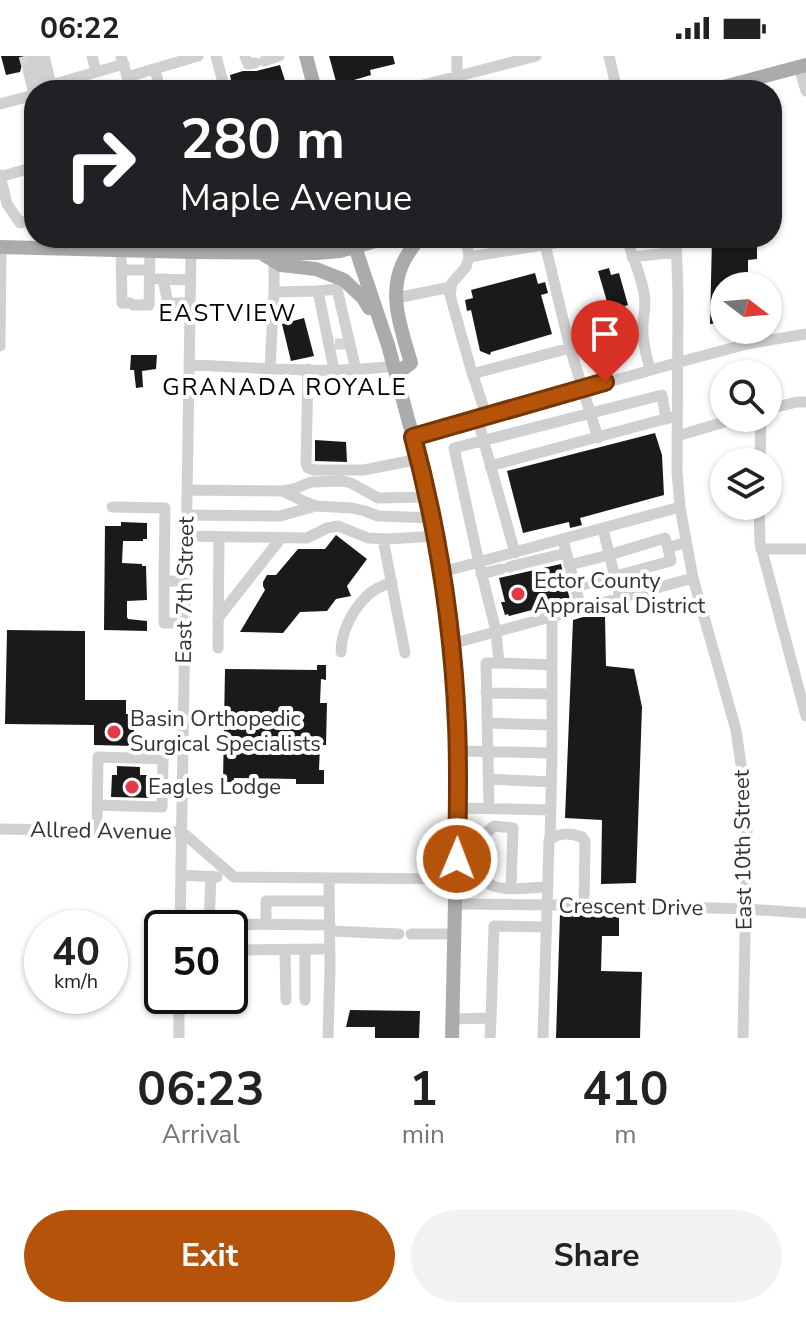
<!DOCTYPE html>
<style>
:root{--surface:#fff;--page:#f2f2f2;--text:#222;--muted:#767676;--accent:#b45309}
body{margin:0;font-family:"Nunito Sans",sans-serif;background:var(--page);color:var(--text);height:100vh;display:flex;flex-direction:column;font-size:30px;white-space:nowrap}
*{box-sizing:border-box;margin:0}
p{font-size:26px;color:var(--muted)}
.icon{flex:none;width:44px;height:44px;fill:none;stroke:currentColor;stroke-width:2;stroke-linecap:round;stroke-linejoin:round}
.map{position:relative;height:982px;overflow:hidden}
.panel{display:flex;flex-direction:column;background:var(--surface);flex:1}
.panel>*{flex:none}
.banner{position:absolute;left:24px;top:24px;width:758px;height:168px;border-radius:32px;box-shadow:0 2px 6px #0004;background:#202124;color:#fff;overflow:hidden}
.needle{width:52px;rotate:106deg}
.controls{position:absolute;left:710px;top:216px;display:grid;gap:16px}
.controls a{display:grid;place-items:center;width:72px;height:72px;border-radius:50%;background:var(--surface);box-shadow:0 2px 6px #0004;font-size:40px}
.speed{position:absolute;left:24px;top:854px;display:flex;gap:16px;font-size:40px;font-weight:700;text-align:center}
.speed>*{display:grid;place-content:center;width:104px;height:104px;border-radius:50%;background:var(--surface);box-shadow:0 2px 6px #0004;line-height:1}
.speed small{font-size:20px;font-weight:400}
.speed .limit{border:4px solid #111;border-radius:12px;background:#fff;color:#111}
.pin{position:absolute;display:grid;place-items:center;width:68px;height:68px;color:#fff;margin:-82px -34px;border-radius:50% 50% 50% 0;rotate:-45deg;box-shadow:0 0 8px #0007}
.pin .icon{rotate:45deg}
.me{position:absolute;width:88px;margin:-44px;rotate:1deg;stroke-linejoin:round;filter:drop-shadow(0 0 6px #0008)}
.turn{display:flex;align-items:center;gap:28px;height:168px;padding:0 24px;font-size:36px}
.turn .icon{width:104px;height:104px;stroke-width:2.5}
.turn b{display:block;font-size:56px;line-height:68px}
.eta{display:flex;justify-content:space-evenly;align-items:center;height:136px;text-align:center}
.eta b{font-size:48px;font-weight:700;line-height:56px}
.cta{display:flex;gap:16px;margin-top:auto;padding:16px 24px}
.cta a{flex:1;height:92px;border-radius:48px;background:var(--accent);color:#fff;font-size:32px;font-weight:700;line-height:92px;text-align:center}
.cta a+a{background:var(--page);color:var(--text)}
.status{display:flex;justify-content:space-between;align-items:center;height:56px;padding:0 40px;background:var(--surface);direction:ltr}
.status svg{height:22px;fill:currentColor}
.map>svg:first-child{display:block}
</style>
<div class="status"><b>06:22</b><svg viewBox="0 0 49 12"><path d="M0 12V9h3v3zM5 12V6h3v6zM10 12V3h3v9zM15 12V0h3v12zM26 1h20v11H26zM47 4h2v5h-2z"/></svg></div>
<div class="map">
<svg width="806" height="982" viewBox="0 0 806 982">
<rect width="100%" height="100%" fill="#fff"/>
<path fill="#1a1a1a" d="M 1,0 L 25,0 L 26,6 L 22,9 L 20,16 L 6,19 Z
M 329,0 L 393,0 L 395,8 L 370,14 L 371,19 L 337,29 Z
M 280,9 L 288,34 L 233,34 L 230,19 L 243,15 L 256,15 Z
M 712,182 L 757,182 L 757,203 L 748,204 L 748,227 L 739,226 L 739,230 L 724,230 L 724,266 L 710,268 Z
M 609,212 L 611,219 L 619,217 L 628,249 L 612,254 L 611,248 L 608,249 L 598,215 Z
M 535,217 L 538,228 L 545,226 L 548,237 L 541,239 L 552,278 L 491,296 L 490,299 L 480,295 L 471,254 L 467,255 L 465,244 L 473,242 L 471,234 Z
M 304,262 L 314,300 L 291,305 L 282,268 Z
M 131,299 L 157,299 L 156,313 L 142,315 L 143,331 L 136,332 L 134,314 L 130,314 Z
M 655,377 L 662,399 L 664,439 L 580,462 L 582,469 L 570,472 L 569,466 L 523,477 L 507,415 Z
M 315,384 L 346,386 L 347,406 L 315,405 Z
M 121,466 L 147,467 L 147,483 L 143,483 L 143,485 L 123,485 L 122,507 L 142,508 L 142,510 L 146,510 L 147,544 L 127,545 L 127,561 L 128,563 L 147,565 L 147,575 L 104,574 L 105,470 L 121,470 Z
M 336,479 L 367,503 L 347,530 L 351,540 L 336,543 L 327,555 L 300,556 L 283,577 L 240,576 L 265,534 L 263,530 L 263,526 L 267,519 L 276,519 L 298,493 L 325,493 Z
M 561,508 L 570,544 L 509,560 L 508,558 L 505,559 L 501,546 L 505,546 L 499,522 Z
M 583,561 L 605,561 L 606,610 L 634,613 L 642,651 L 636,827 L 601,828 L 602,764 L 565,762 L 573,564 Z
M 7,574 L 85,575 L 85,644 L 126,644 L 126,658 L 130,658 L 130,662 L 134,662 L 134,690 L 94,689 L 94,669 L 5,668 Z
M 317,609 L 326,609 L 326,624 L 321,623 L 320,647 L 327,647 L 326,689 L 320,689 L 319,714 L 324,714 L 324,728 L 296,728 L 296,723 L 234,722 L 234,726 L 223,726 L 225,613 L 317,614 Z
M 117,710 L 140,711 L 140,719 L 153,719 L 153,742 L 111,741 L 112,719 L 117,719 Z
M 560,858 L 619,859 L 619,880 L 602,880 L 601,915 L 642,916 L 640,982 L 556,982 Z
M 350,954 L 420,955 L 419,982 L 375,982 L 375,971 L 346,971 Z"/>
<g fill="none" stroke-linecap="round" stroke-linejoin="round">
<path stroke="#d6d6d6" stroke-width="11" stroke-dasharray="11 5.5" stroke-linecap="butt" d="M 24,0 L 28,14
M 335,288 L 346,288"/>
<path stroke="#d0d0d0" stroke-width="11" d="M 33,0 L 41,34
M 44,0 L 51,29 L 124,8
M 92,0 L 96,16
M 121,0 L 131,34
M 216,0 L 225,34
M 245,0 L 248,8 L 255,7
M 609,0 L 617,34
M 264,5 L 279,0
M 799,10 L 806,35
M 155,13 L 160,34
M 28,14 L 34,37
M 127,21 L 198,0
M 404,34 L 536,0
M 457,34 L 457,0
M 550,34 L 566,30 L 567,34
M 0,48 L 34,39
M 0,119 L 7,148 L 20,167 L 34,163
M 0,121 L 34,111
M 466,182 L 469,201
M 627,182 C 632,201 641,218 644,237 C 647,251 642,262 643,276 C 643,289 647,301 650,314
M 676,182 L 678,238 L 677,416 L 680,451 L 693,522 L 736,674 L 746,743 L 747,776 L 743,982
M 121,193 L 122,247 L 130,247
M 632,201 L 677,196
M 274,206 L 274,236
M 122,214 L 149,214
M 158,223 L 190,224
M 163,223 L 168,247 L 190,247
M 318,235 L 337,233 L 356,314
M 396,242 L 451,231
M 133,249 L 149,249 L 150,194
M 0,290 L 1,191
M 189,309 C 257,311 326,319 394,310
M 270,312 L 274,236 L 318,235 L 334,314
M 308,313 L 306,408 L 308,412 L 314,414 L 364,414 L 419,403
M 472,318 L 570,292 L 545,188
M 768,353 L 797,346 L 806,346
M 486,359 L 471,313 L 450,239 L 452,227 L 466,211 L 469,201 L 585,182
M 477,361 L 515,497
M 677,380 L 738,362
M 413,381 L 676,307 L 747,288 L 806,278
M 598,382 L 570,292 L 643,277
M 760,406 L 761,362
M 490,410 L 672,361
M 187,434 L 283,435 L 294,433 L 311,426 L 343,425 L 351,427 L 378,442 L 428,441
M 283,435 L 305,446 L 316,450 L 352,452 L 365,455 L 378,460 L 433,462
M 759,450 L 760,487 L 806,660
M 112,451 L 165,452 L 164,525 L 186,525
M 187,459 L 280,460 L 316,450
M 603,473 L 620,542
M 186,480 L 307,482 L 327,472 L 338,470 L 368,482 L 388,483 L 436,480
M 383,483 L 405,597
M 563,484 L 581,552
M 761,493 L 806,493
M 569,509 L 609,499 L 665,482 L 668,492 L 686,486
M 509,511 L 566,497
M 442,516 L 680,451
M 481,518 L 501,513
M 164,525 L 164,567 L 185,567
M 575,531 L 671,505 L 668,492
M 218,562 L 281,482
M 451,588 L 693,522
M 218,592 L 219,481
M 341,596 C 341,577 351,557 364,543 C 371,534 382,530 392,526
M 552,609 L 499,607 L 496,575 L 479,507 L 454,392 L 662,339 L 666,363
M 486,637 L 552,638
M 487,667 L 552,669
M 458,695 L 552,697
M 489,723 L 552,726
M 458,752 L 551,754
M 489,753 L 486,607 L 499,607
M 0,773 L 182,776 L 234,821 L 457,823
M 97,775 L 98,701 L 163,703 L 162,751 L 97,749
M 550,784 L 552,697 L 552,560
M 181,819 L 217,821
M 211,820 L 209,868 L 330,869
M 511,832 L 513,772 L 494,770 L 486,777 L 487,827 C 502,837 529,831 548,831
M 455,848 L 646,850 L 746,853 L 806,857
M 266,868 L 266,845 L 329,845
M 180,872 L 191,196
M 330,875 L 399,878
M 411,878 L 454,878
M 230,894 L 322,893
M 285,894 L 286,944
M 203,940 L 203,945
M 305,944 L 305,894
M 452,963 L 491,962 L 494,870 L 546,871
M 179,982 L 179,940
M 328,982 L 330,911 L 329,822
M 490,982 L 491,962
M 543,982 L 549,785 C 557,776 571,777 582,781 L 585,785 L 584,849"/>
<path stroke="#ababab" stroke-width="14" d="M 306,0 L 315,34
M 712,34 L 806,9
M 352,182 L 388,289 L 424,422 L 442,516 L 449,573 L 455,637 L 458,712 L 452,982
M 0,191 L 191,196 L 317,197 L 340,195 L 386,182
M 261,197 L 281,209 L 316,213 L 344,224 L 363,242 L 369,252
M 396,318 L 411,307 C 402,275 388,241 402,209 C 406,199 413,191 419,182"/>
</g>
<g fill="none" stroke-linecap="round" stroke-linejoin="round">
<g stroke="#753606" stroke-width="20">
<path id="route" d="M 457,803 C 458,759 459,714 457,669 C 453,572 438,475 413,381 L 605,326"/>
</g>
<use href="#route" stroke="#b45309" stroke-width="14"/>
</g>
<g fill="#e63946" stroke="#fff" stroke-width="3">
<circle cx="518" cy="538" r="8"/>
<circle cx="114" cy="676" r="8"/>
<circle cx="132" cy="731" r="8"/>
</g>
<g text-anchor="middle" dominant-baseline="central" stroke-width="8" stroke-linejoin="round" paint-order="stroke">
<g font-size="22" fill="#333" stroke="#fff" text-anchor="start">
<text x="534" y="525">Ector County<tspan x="534" dy="25">Appraisal District</tspan></text>
<text x="130" y="663">Basin Orthopedic<tspan x="130" dy="25">Surgical Specialists</tspan></text>
<text x="148" y="731">Eagles Lodge</text>
</g>
<g font-size="22" fill="#333" stroke="#fff">
<text transform="translate(185 534) rotate(-89)">East 7th Street</text>
<text transform="translate(101 775) rotate(1)">Allred Avenue</text>
<text transform="translate(743 794) rotate(-91)">East 10th Street</text>
<text transform="translate(631 851) rotate(1)">Crescent Drive</text>
</g>
<g font-size="24" letter-spacing="2" fill="#000" stroke="#fff">
<text x="228" y="257">EASTVIEW</text>
<text x="285" y="331">GRANADA ROYALE</text>
</g>
</g>
</svg>
<div class="controls">
<a><svg class="needle" viewBox="-14 -14 28 28"><path d="M0-13l5 13h-10z" fill="#e53935"/><path d="M0 13l5-13h-10z" fill="#767676"/></svg></a>
<a><svg class="icon" aria-label="search" viewBox="0 0 24 24"><circle cx="10" cy="10" r="6"/><path d="M15 15l6 6"/></svg></a>
<a><svg class="icon" aria-label="layers" viewBox="0 0 24 24"><path d="M12 4l9 5-9 5-9-5zM3 14l9 5 9-5"/></svg></a>
</div>
<div class="speed"><div>40<small>km/h</small></div><div class="limit">50</div></div>
<div class="pin" style="left:605px;top:326px;background:#d93025"><svg class="icon" aria-label="arrive" viewBox="0 0 24 24"><path d="M6 21V4h12l-3 4 3 4H6"/></svg></div>
<svg class="me" style="left:457px;top:803px" viewBox="-20 -20 40 40"><circle r="17" fill="#b45309" stroke="#fff" stroke-width="3"/><path d="M0-11L8 9 0 5-8 9z" fill="#fff"/></svg>
<div class="banner">
<div class="turn"><svg class="icon" aria-label="right" viewBox="0 0 24 24"><path d="M7 20v-9h11M14 6l5 5-5 5"/></svg><div><b>280 m</b>Maple Avenue</div></div>
</div>
</div>
<section class="panel">
<div class="eta">
<div><b>06:23</b><p>Arrival</p></div>
<div><b>1</b><p>min</p></div>
<div><b>410</b><p>m</p></div>
</div>
<div class="cta"><a>Exit</a><a>Share</a></div>
</section>
